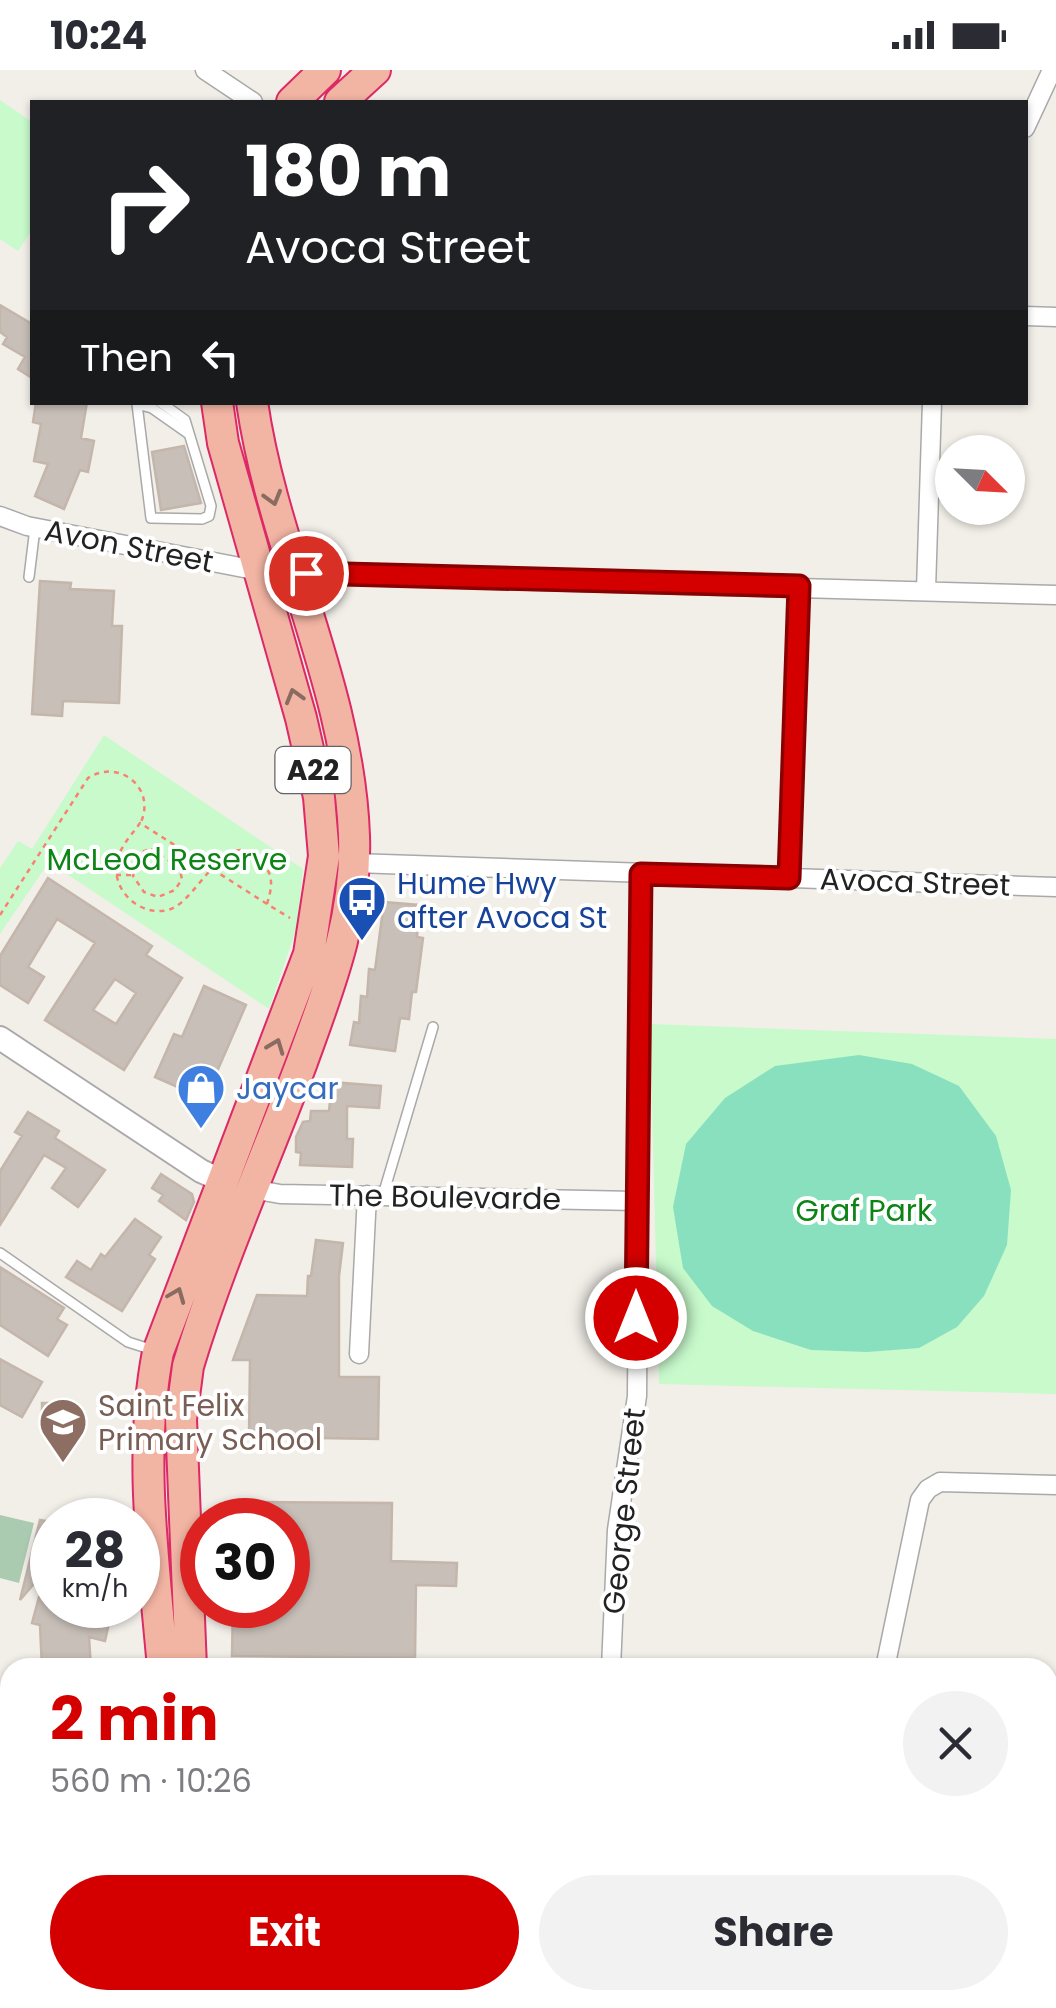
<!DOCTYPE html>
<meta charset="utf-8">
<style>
:root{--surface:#fff;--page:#f2f2f3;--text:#2b2b33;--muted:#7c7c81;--accent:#d40000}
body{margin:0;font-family:Poppins,sans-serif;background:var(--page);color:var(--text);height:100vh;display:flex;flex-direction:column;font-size:38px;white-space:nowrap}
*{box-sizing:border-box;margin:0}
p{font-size:32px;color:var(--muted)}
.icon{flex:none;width:55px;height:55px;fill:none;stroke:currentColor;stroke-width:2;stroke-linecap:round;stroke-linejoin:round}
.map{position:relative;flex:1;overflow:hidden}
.sheet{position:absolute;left:0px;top:1588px;width:1058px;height:352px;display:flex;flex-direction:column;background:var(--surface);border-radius:30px 30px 0 0;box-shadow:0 2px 8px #0004}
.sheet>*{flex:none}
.top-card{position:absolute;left:30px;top:30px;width:998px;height:305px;border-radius:0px;box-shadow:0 2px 8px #0004;background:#202124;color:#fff;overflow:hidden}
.needle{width:65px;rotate:114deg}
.controls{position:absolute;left:935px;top:365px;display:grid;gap:20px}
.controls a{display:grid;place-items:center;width:90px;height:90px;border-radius:50%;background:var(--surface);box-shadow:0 2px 8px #0004;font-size:50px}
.speed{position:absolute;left:30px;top:1428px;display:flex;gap:20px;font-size:50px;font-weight:700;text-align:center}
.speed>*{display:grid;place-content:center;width:130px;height:130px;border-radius:50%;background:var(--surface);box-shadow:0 2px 8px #0004;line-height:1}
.speed small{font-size:25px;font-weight:400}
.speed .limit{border:15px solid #d22;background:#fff;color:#111}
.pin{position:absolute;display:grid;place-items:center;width:85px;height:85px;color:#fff;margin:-42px;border:5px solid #fff;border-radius:50%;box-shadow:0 2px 10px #0007}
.me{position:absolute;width:110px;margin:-55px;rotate:0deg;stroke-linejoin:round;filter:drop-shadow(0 0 8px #0008)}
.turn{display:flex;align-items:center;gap:35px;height:210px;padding:0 50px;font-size:45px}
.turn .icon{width:130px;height:130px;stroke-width:2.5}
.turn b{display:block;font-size:70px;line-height:85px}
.then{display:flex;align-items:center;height:95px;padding:0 50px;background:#0003;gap:20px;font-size:38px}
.round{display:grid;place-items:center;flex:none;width:105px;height:105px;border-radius:52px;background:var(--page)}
.overview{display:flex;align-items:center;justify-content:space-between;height:170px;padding:0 50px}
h1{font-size:60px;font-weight:700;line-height:75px;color:var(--accent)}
.action{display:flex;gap:20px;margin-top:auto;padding:20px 50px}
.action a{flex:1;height:115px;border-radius:60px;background:var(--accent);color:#fff;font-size:40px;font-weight:700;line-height:115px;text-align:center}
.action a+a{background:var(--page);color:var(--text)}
.status{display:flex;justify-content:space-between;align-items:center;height:70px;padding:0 50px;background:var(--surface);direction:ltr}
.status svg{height:28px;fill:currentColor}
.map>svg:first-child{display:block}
</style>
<div class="status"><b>10:24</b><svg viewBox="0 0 49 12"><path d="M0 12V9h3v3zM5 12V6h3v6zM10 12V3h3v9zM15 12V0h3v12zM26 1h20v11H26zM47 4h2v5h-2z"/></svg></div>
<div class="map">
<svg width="1056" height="1938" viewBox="0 0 1056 1938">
<rect width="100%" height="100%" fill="#f2efe9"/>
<path fill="#aacbaf" d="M 0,1445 L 34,1453 L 19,1513 L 0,1508 Z"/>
<path fill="#c8facc" d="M 0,30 L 32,52 L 32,160 L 18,181 L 0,169 Z
M 104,665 L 303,799 L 297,857 L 269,939 L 49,792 L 0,864 L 0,798 L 18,771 L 32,779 Z
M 650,954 L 1056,969 L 1056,1324 L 659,1314 Z
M 10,1713 L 10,1816 L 6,1823 L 0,1820 L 0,1731 Z"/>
<path fill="#88e0be" d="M 859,985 L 912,994 L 959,1016 L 996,1066 L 1011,1120 L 1007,1175 L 984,1226 L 957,1257 L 919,1278 L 867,1282 L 811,1280 L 753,1261 L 712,1236 L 683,1198 L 673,1137 L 686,1074 L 725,1028 L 775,996 Z"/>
<path fill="#c7bfb8" stroke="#c4b6ab" stroke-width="2.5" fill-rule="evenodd" d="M 0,235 L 32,254 L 32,308 L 18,299 L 25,287 L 3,274 L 7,267 L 0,262 Z
M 36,332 L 87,332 L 81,368 L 94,371 L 88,402 L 80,400 L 64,439 L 35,426 L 48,394 L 34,391 L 41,354 L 33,352 Z
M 184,376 L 201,433 L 161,440 L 152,382 Z
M 40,511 L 71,513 L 70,519 L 114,521 L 112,556 L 122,556 L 119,633 L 63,631 L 62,646 L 32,644 Z
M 48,808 L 152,876 L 146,885 L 182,908 L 124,1000 L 45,950 L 95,873 L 57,849 L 28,897 L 44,907 L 28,933 L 0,915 L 0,886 ZM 115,909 L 136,923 L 116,954 L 93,940 Z
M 384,832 L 419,835 L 417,867 L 423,868 L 416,922 L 412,922 L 409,949 L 400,948 L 395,981 L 350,975 L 354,952 L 359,953 L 361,926 L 367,927 L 369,899 L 375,900 Z
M 204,916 L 246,935 L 205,1029 L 155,1007 L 174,964 L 182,967 Z
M 332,1012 L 381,1016 L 379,1038 L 347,1036 L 347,1069 L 353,1069 L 352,1097 L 300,1095 L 301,1083 L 296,1082 L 296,1067 L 303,1052 L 310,1051 L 311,1041 L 329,1041 Z
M 28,1042 L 59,1061 L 55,1068 L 105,1100 L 78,1137 L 52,1118 L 66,1098 L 44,1085 L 0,1155 L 0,1101 L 22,1066 L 15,1062 Z
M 161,1104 L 192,1124 L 194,1132 L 186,1150 L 159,1131 L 163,1125 L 152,1118 Z
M 135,1149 L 161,1167 L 149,1185 L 155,1189 L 122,1241 L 66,1207 L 77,1191 L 91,1200 L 101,1184 L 105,1187 Z
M 316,1170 L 343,1173 L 339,1206 L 339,1307 L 379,1307 L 378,1369 L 249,1367 L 250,1290 L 233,1290 L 257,1225 L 307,1226 L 308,1206 L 311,1206 Z
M 0,1197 L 64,1238 L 57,1249 L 67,1255 L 48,1286 L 0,1255 Z
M 0,1289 L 42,1312 L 22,1347 L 0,1335 Z
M 42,1333 L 67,1333 L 68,1368 L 50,1368 L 50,1359 L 42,1359 Z
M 235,1432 L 392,1433 L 391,1491 L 457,1493 L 456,1516 L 416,1515 L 415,1588 L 232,1586 L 233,1535 L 288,1535 L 288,1450 L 234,1450 Z
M 40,1450 L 52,1452 L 52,1493 L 20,1530 Z
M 39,1527 L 52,1530 L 52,1535 L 74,1535 L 111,1544 L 105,1571 L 89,1567 L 91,1598 L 42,1598 L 40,1555 L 32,1553 Z"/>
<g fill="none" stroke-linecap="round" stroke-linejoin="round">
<g stroke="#a9a9a9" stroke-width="12">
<path id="service" d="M 137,334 L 151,448 L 202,449 L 209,446 L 211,436 L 185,350 L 160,332
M 137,334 L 152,338 L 189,364
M 29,507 L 35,458
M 383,1125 L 433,957
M 0,1183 L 128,1272 L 153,1280
M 0,1830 L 10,1836
M 85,1938 L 86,1930"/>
</g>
<g stroke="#a9a9a9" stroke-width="21">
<path id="minor" d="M 205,0 L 253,32
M 1025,58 L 1052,0
M 1025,246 L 1056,247
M 0,446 L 27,456 L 260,501
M 295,504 L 1056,525
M 926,520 L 932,332
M 354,793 L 1056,817
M 789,809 L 799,516
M 247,1118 L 280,1124 L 636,1131
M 359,1284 L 367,1125
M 611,1598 L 617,1460 L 637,1326 L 641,804
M 885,1598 L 920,1430 L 928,1419 L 940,1412 L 1056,1415
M 1048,1831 L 1056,1833
M 0,1876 L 10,1860
M 501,1938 L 505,1930"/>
</g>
<g stroke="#a9a9a9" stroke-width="26">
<path id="tertiary" d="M 0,968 L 201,1101 L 223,1111"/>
</g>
<g stroke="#707d05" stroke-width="29">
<path id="secondary" d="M 0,1652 L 10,1658
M 466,1930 L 479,1938"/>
</g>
<g stroke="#dc2a67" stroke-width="34">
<path id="trunk" d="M 292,32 L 325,0
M 340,32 L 375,0
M 163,1598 C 154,1493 138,1385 158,1282 L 309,884 L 324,786 L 319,727 L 301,648 L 223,373 L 217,332
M 191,1598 L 181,1349 L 188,1296 C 219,1193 264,1093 302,992 C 329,917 357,848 354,766 C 349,616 273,479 252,332
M 175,1938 L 176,1930
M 204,1938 L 205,1930"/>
</g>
<path stroke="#fa8072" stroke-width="2.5" stroke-dasharray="5 5" stroke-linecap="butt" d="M 151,779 L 179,797 L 182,809 L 175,820 L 158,827 L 144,822 L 133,806 L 138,783 Z
M 116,805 L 132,805
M 267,834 L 140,753 C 131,766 120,776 117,792 C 111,822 143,849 171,839 C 200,828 230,745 266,797 C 274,809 271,821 267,834 L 290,848
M 0,845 L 88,708 C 119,688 156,718 141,752"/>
<use href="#service" stroke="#fff" stroke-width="9"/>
<use href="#minor" stroke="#fff" stroke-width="18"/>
<use href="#tertiary" stroke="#fff" stroke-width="22"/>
<use href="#secondary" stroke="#f7fabf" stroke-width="25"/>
<use href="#trunk" stroke="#f2b4a3" stroke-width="30"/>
</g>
<defs><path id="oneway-chevron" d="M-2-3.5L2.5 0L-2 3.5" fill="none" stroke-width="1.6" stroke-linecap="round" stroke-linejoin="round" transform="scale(2.5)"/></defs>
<g stroke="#8a6b62">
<use href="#oneway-chevron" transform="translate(273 428) rotate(74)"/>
<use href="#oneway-chevron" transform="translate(294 626) rotate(-106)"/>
<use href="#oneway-chevron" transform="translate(276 976) rotate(-69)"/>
<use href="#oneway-chevron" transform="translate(177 1225) rotate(-68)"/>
</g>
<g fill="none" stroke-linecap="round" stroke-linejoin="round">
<g stroke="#8a0000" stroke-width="25">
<path id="route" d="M 306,503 L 799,516 L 789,808 L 641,804 L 636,1248"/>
</g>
<use href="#route" stroke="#d40000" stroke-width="18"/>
</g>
<defs>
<g id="bus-pin" transform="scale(2.5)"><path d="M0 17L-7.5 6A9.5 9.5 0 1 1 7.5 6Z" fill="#1a4fb4" stroke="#fff"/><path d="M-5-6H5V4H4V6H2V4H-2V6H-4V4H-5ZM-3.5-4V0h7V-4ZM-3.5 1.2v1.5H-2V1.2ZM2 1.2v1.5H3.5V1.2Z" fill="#fff"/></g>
<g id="shop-pin" transform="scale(2.5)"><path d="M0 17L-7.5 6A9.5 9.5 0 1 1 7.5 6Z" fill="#3f7fe0" stroke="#fff"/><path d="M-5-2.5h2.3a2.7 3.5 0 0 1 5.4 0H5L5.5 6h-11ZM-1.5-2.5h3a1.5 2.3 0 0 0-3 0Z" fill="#fff"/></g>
<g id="school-pin" transform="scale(2.5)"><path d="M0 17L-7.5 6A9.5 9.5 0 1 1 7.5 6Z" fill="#8d6e63" stroke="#fff"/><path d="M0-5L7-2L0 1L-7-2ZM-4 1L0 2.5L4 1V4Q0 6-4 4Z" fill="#fff"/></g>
</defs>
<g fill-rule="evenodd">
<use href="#bus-pin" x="362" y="830"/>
<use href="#shop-pin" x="201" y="1018"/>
<use href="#school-pin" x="63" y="1352"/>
</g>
<g text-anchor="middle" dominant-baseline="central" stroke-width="8" stroke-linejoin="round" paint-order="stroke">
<rect fill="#fff" stroke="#646464" stroke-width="2.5" x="275.5" y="677" width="75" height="46" rx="8"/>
<g font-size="28" font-weight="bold" fill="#222">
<text x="313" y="700">A22</text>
</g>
<g font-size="30" fill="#222" stroke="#fff">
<text transform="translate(129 476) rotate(11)">Avon Street</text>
<text transform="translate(915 812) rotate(2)">Avoca Street</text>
<text transform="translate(445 1127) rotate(1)">The Boulevarde</text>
<text transform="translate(624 1441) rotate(-84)">George Street</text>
</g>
<g font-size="30" fill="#0c8416" stroke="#fff">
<text x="167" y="789">McLeod Reserve</text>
<text x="864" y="1140">Graf Park</text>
</g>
<g font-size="30" fill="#164399" stroke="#fff" text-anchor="start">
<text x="397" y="813">Hume Hwy<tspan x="397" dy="34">after Avoca St</tspan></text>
</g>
<g font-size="30" fill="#366cbe" stroke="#fff" text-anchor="start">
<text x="236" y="1018">Jaycar</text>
</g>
<g font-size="30" fill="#785e54" stroke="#fff" text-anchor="start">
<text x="98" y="1335">Saint Felix<tspan x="98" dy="34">Primary School</tspan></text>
</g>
</g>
</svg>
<div class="controls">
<a><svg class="needle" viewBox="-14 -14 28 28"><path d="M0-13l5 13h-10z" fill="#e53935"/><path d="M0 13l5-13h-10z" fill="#7c7c81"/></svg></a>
</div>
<div class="speed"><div>28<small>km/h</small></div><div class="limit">30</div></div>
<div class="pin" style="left:306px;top:503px;background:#d93025"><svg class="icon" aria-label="arrive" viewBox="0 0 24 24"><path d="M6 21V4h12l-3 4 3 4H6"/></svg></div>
<svg class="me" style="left:636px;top:1248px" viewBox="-20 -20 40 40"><circle r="17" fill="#d40000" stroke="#fff" stroke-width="3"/><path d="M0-11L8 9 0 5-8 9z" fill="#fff"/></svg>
<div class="top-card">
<div class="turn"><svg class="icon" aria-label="right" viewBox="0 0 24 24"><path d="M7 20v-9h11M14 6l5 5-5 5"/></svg><div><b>180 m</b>Avoca Street</div></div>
<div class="then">Then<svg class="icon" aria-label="left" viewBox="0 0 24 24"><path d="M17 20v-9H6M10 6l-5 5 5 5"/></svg></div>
</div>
<section class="sheet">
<div class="overview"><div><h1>2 min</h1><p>560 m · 10:26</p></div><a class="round"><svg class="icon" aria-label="close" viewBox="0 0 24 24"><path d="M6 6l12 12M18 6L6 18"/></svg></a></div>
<div class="action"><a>Exit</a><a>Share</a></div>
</section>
</div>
